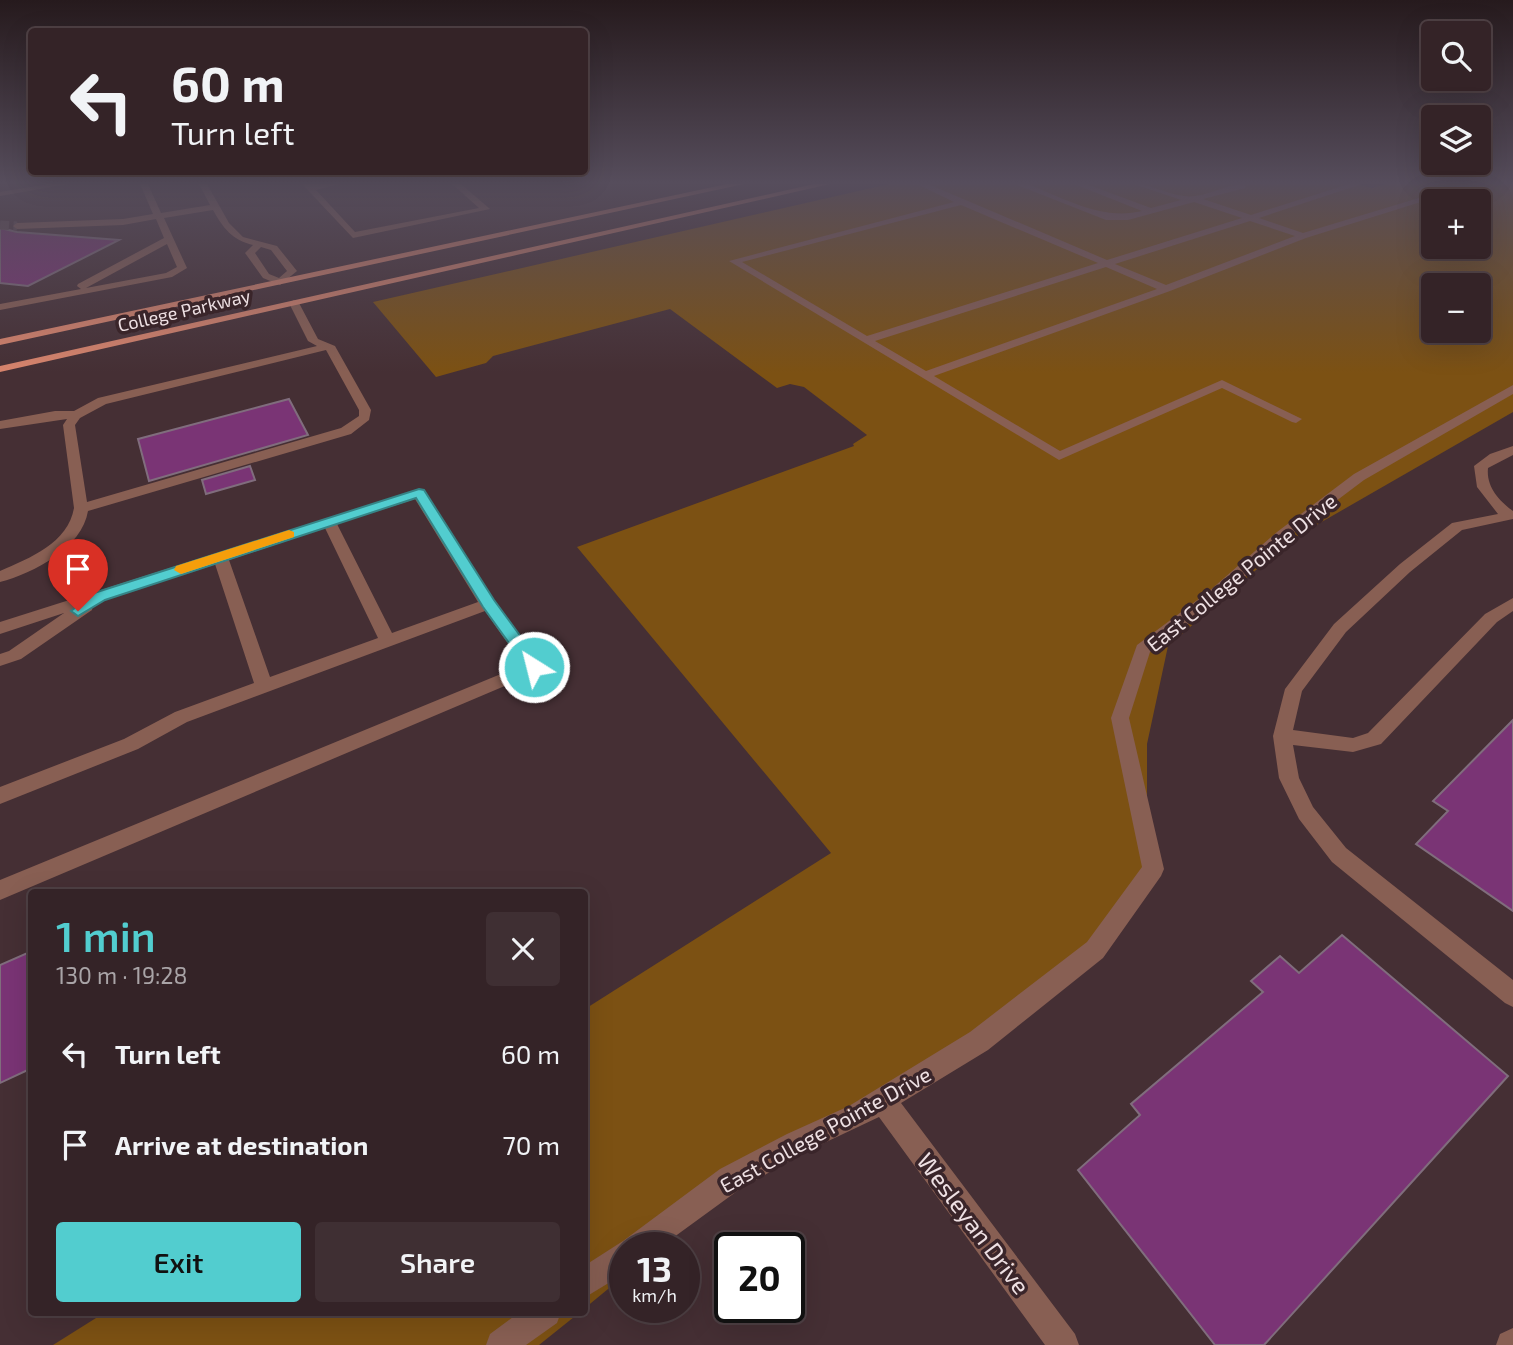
<!DOCTYPE html>
<meta charset="utf-8">
<style>
:root{--surface:#342327;--page:#3f2f33;--text:#f1f3f6;--muted:#a9a4a7;--line:#4e4044;--accent:#52cdcf}
body{margin:0;font-family:"Exo 2",sans-serif;background:var(--page);color:var(--text);height:100vh;display:flex;flex-direction:column;font-size:26px;white-space:nowrap}
*{box-sizing:border-box;margin:0}
p{font-size:23px;color:var(--muted)}
.icon{flex:none;width:38px;height:38px;fill:none;stroke:currentColor;stroke-width:2;stroke-linecap:round;stroke-linejoin:round}
.map{position:relative;flex:1;overflow:hidden}
.drawer{position:absolute;left:28px;top:889px;width:560px;height:427px;display:flex;flex-direction:column;background:var(--surface);border-radius:7px;box-shadow:0 7px 28px #0002,0 0 0 2px var(--line)}
.drawer>*{flex:none}
.hud{position:absolute;left:28px;top:28px;width:560px;height:147px;border-radius:7px;box-shadow:0 7px 28px #0002,0 0 0 2px var(--line);background:#342327;color:var(--text);overflow:hidden}
.fabs{position:absolute;left:1421px;top:21px;display:grid;gap:14px}
.fabs a{display:grid;place-items:center;width:70px;height:70px;border-radius:7px;background:var(--surface);box-shadow:0 7px 28px #0002,0 0 0 2px var(--line);font-size:35px}
.speed{position:absolute;left:609px;top:1232px;display:flex;gap:14px;font-size:35px;font-weight:700;text-align:center}
.speed>*{display:grid;place-content:center;width:91px;height:91px;border-radius:50%;background:var(--surface);box-shadow:0 7px 28px #0002,0 0 0 2px var(--line);line-height:1}
.speed small{font-size:18px;font-weight:400}
.speed .limit{border:4px solid #111;border-radius:10px;background:#fff;color:#111}
.pin{position:absolute;display:grid;place-items:center;width:60px;height:60px;color:#fff;margin:-72px -30px;border-radius:50% 50% 50% 0;rotate:-45deg;box-shadow:0 0 7px #0007}
.pin .icon{rotate:45deg}
.me{position:absolute;width:77px;margin:-38px;rotate:324deg;stroke-linejoin:round;filter:drop-shadow(0 0 5px #0008)}
.turn{display:flex;align-items:center;gap:24px;height:147px;padding:0 28px;font-size:32px}
.turn .icon{width:91px;height:91px;stroke-width:2.5}
.turn b{display:block;font-size:49px;line-height:60px}
.round{display:grid;place-items:center;flex:none;width:74px;height:74px;border-radius:7px;background:var(--page)}
.headline{display:flex;align-items:center;justify-content:space-between;height:119px;padding:0 28px}
h1{font-size:42px;font-weight:600;line-height:52px;color:var(--accent)}
.primary-button{display:flex;gap:14px;margin-top:auto;padding:14px 28px}
.primary-button a{flex:1;height:80px;border-radius:7px;background:var(--accent);color:#111;font-size:28px;font-weight:600;line-height:80px;text-align:center}
.primary-button a+a{background:var(--page);color:var(--text)}
ul{padding:0;list-style:none}
li{display:flex;align-items:center;gap:21px;height:91px;padding:0 28px}
li div{flex:1}
li b{display:block;font-size:26px}
li em{font-style:normal}
.map>svg:first-child{display:block}
</style>
<div class="map">
<svg width="1513" height="1345" viewBox="0 0 1513 1345">
<rect width="100%" height="100%" fill="#452f34"/>
<path fill="#7c5113" fill-rule="evenodd" d="M 889,184 L 1358,184 L 1372,188 L 1386,184 L 1513,184 L 1513,412 L 1292,539 L 1168,646 L 1147,744 L 1147,892 L 1070,983 L 625,1248 L 625,1275 L 585,1308 L 585,1009 L 831,853 L 577,547 L 854,446 L 853,444 L 867,435 L 804,387 L 790,384 L 777,388 L 670,309 L 493,356 L 486,363 L 436,377 L 373,302 ZM 1433,201 L 1479,201 L 1479,247 L 1433,247 ZM 1433,285 L 1479,285 L 1479,331 L 1433,331 Z
M 104,1313 L 579,1313 L 539,1345 L 53,1345 Z"/>
<path fill="#7a3475" stroke="#806d7d" stroke-width="2" d="M 0,228 L 17,232 L 119,240 L 28,286 L 0,283 Z
M 289,399 L 308,435 L 149,481 L 138,439 Z
M 250,466 L 255,480 L 206,494 L 202,480 Z
M 1513,720 L 1513,911 L 1416,844 L 1448,811 L 1433,801 Z
M 1342,935 L 1508,1076 L 1264,1345 L 1215,1345 L 1078,1170 L 1140,1115 L 1131,1104 L 1263,992 L 1251,981 L 1280,956 L 1299,973 Z
M 32,951 L 32,1068 L 0,1083 L 0,965 Z"/>
<g fill="none" stroke-linecap="round" stroke-linejoin="round">
<path stroke="#5e4a4e" stroke-width="9" stroke-dasharray="9 4.5" stroke-linecap="butt" d="M 0,225 L 17,226"/>
<path fill="#885f53" fill-rule="evenodd" d="M 48,184 L 69,184 L 0,196 L 0,192 Z
M 140,184 L 148,184 L 161,213 L 210,205 L 199,184 L 207,184 L 229,223 L 243,237 L 277,246 L 297,271 L 280,285 L 263,278 L 245,253 L 253,245 C 232,240 223,228 213,210 L 164,218 L 187,268 L 172,277 L 0,310 L 0,304 L 81,289 L 77,286 L 78,284 L 164,238 L 156,219 L 123,225 L 17,229 L 13,226 L 17,223 L 123,219 L 153,214 ZM 167,244 L 177,267 L 166,273 L 86,288 ZM 261,247 L 271,250 L 287,271 L 279,278 L 269,274 L 255,253 Z
M 302,184 L 340,184 L 316,190 L 355,232 L 479,208 L 452,184 L 461,184 L 490,209 L 353,238 Z
M 917,184 L 928,184 L 1107,260 L 1242,218 L 1194,202 L 1128,220 L 1106,220 L 1015,184 L 1027,184 C 1064,198 1102,221 1142,211 L 1074,184 L 1086,184 L 1151,208 L 1181,200 L 1134,184 C 1155,184 1174,199 1195,196 C 1212,194 1228,184 1245,184 L 1245,188 L 1203,199 L 1251,215 L 1349,184 L 1362,184 L 1259,218 L 1303,233 L 1465,184 L 1478,184 L 1306,238 L 1170,291 L 934,376 L 1060,451 L 1222,380 L 1302,419 L 1296,423 L 1292,422 L 1222,388 L 1059,460 L 729,261 L 954,202 ZM 961,205 L 1098,263 L 867,336 L 742,262 ZM 1250,221 L 1295,236 L 1166,285 L 1115,264 ZM 1106,267 L 1157,289 L 926,371 L 875,341 Z
M 294,300 L 299,303 L 318,339 L 335,346 L 371,410 L 369,420 L 351,434 L 88,511 C 82,548 34,573 0,582 L 0,571 C 30,558 68,543 74,508 L 63,425 L 67,419 L 0,429 L 0,421 L 55,411 L 74,411 L 98,398 L 317,346 L 308,341 L 289,303 ZM 326,350 L 359,410 L 359,416 L 341,428 L 87,502 L 75,425 L 80,418 L 106,404 Z
M 1513,385 L 1513,394 L 1364,480 L 1287,538 L 1220,600 L 1150,652 L 1129,718 L 1164,869 L 1161,876 L 1103,958 L 988,1050 L 901,1103 L 1075,1334 L 1079,1345 L 1045,1345 L 879,1117 L 805,1152 L 740,1189 L 659,1248 L 625,1248 L 625,1273 L 584,1298 L 584,1266 L 623,1241 L 720,1169 L 787,1134 L 849,1106 L 970,1032 L 1087,942 L 1142,867 L 1111,718 L 1137,645 L 1208,592 L 1277,532 L 1354,474 Z
M 1513,446 L 1513,455 L 1488,468 C 1486,487 1499,501 1513,511 L 1513,519 L 1462,530 L 1410,572 L 1346,632 L 1302,691 L 1293,730 L 1353,738 L 1368,733 L 1485,614 L 1513,598 L 1513,611 L 1497,622 L 1381,744 L 1353,752 L 1293,745 L 1299,778 L 1313,807 L 1346,848 L 1513,980 L 1513,1007 L 1505,1003 L 1332,862 L 1299,819 L 1279,778 L 1273,736 L 1285,689 L 1334,624 L 1400,564 L 1452,523 L 1498,514 L 1477,487 L 1474,466 L 1490,454 Z
M 419,489 L 424,490 L 494,600 L 540,663 L 543,667 L 540,671 L 0,900 L 0,880 L 523,665 L 485,611 L 187,722 L 138,749 L 0,804 L 0,787 L 124,739 L 175,712 L 254,683 L 215,564 L 93,604 L 92,610 L 21,659 L 0,666 L 0,654 L 9,651 L 64,613 L 0,634 L 0,622 ZM 415,499 L 478,602 L 392,633 L 337,524 ZM 325,528 L 378,638 L 270,677 L 229,560 Z
M 520,1312 L 561,1312 L 557,1323 L 526,1345 L 486,1345 L 490,1334 Z
M 1513,1328 L 1513,1345 L 1496,1345 L 1500,1334 Z"/>
<path fill="#d8846c" fill-rule="evenodd" d="M 727,184 L 744,184 L 0,345 L 0,339 Z
M 814,184 L 830,184 L 0,372 L 0,366 Z"/>
</g>
<linearGradient id="sky" x2="0" y2="1"><stop stop-color="#261a1d"/><stop offset="0.49" stop-color="#564d5c"/><stop offset="1" stop-color="#564d5c" stop-opacity="0"/></linearGradient>
<rect width="1513" height="373" fill="url(#sky)"/>
<path fill="#52cdcf" stroke="#358587" stroke-width="2" d="M 419,489 L 424,490 L 494,600 L 540,663 L 542,667 L 540,671 L 529,671 L 483,607 L 416,498 L 105,600 L 78,616 L 71,611 L 94,593 Z"/>
<path fill="#f59e0b" d="M 289,530 L 294,532 L 294,537 L 181,574 L 174,570 L 176,566 Z"/>
<g text-anchor="middle" dominant-baseline="central" stroke-width="7" stroke-linejoin="round" paint-order="stroke">
<g font-size="18" fill="#eee0e3" stroke="#3a252a">
<text transform="translate(184 310) rotate(-13)">College Parkway</text>
</g>
<g font-size="21" fill="#eee0e3" stroke="#3a252a">
<text transform="translate(1241 572) rotate(-39)">East College Pointe Drive</text>
<text transform="translate(825 1129) rotate(-29)">East College Pointe Drive</text>
</g>
<g font-size="24" fill="#eee0e3" stroke="#3a252a">
<text transform="translate(974 1223) rotate(53)">Wesleyan Drive</text>
</g>
</g>
</svg>
<div class="fabs">
<a><svg class="icon" aria-label="search" viewBox="0 0 24 24"><circle cx="10" cy="10" r="6"/><path d="M15 15l6 6"/></svg></a>
<a><svg class="icon" aria-label="layers" viewBox="0 0 24 24"><path d="M12 4l9 5-9 5-9-5zM3 14l9 5 9-5"/></svg></a>
<a>+</a>
<a>−</a>
</div>
<div class="speed"><div>13<small>km/h</small></div><div class="limit">20</div></div>
<div class="pin" style="left:78px;top:611px;background:#d93025"><svg class="icon" aria-label="arrive" viewBox="0 0 24 24"><path d="M6 21V4h12l-3 4 3 4H6"/></svg></div>
<svg class="me" style="left:534px;top:667px" viewBox="-20 -20 40 40"><circle r="17" fill="#52cdcf" stroke="#fff" stroke-width="3"/><path d="M0-11L8 9 0 5-8 9z" fill="#fff"/></svg>
<div class="hud">
<div class="turn"><svg class="icon" aria-label="left" viewBox="0 0 24 24"><path d="M17 20v-9H6M10 6l-5 5 5 5"/></svg><div><b>60 m</b>Turn left</div></div>
</div>
<section class="drawer">
<div class="headline"><div><h1>1 min</h1><p>130 m · 19:28</p></div><a class="round"><svg class="icon" aria-label="close" viewBox="0 0 24 24"><path d="M6 6l12 12M18 6L6 18"/></svg></a></div>
<ul>
<li><svg class="icon" aria-label="left" viewBox="0 0 24 24"><path d="M17 20v-9H6M10 6l-5 5 5 5"/></svg><div><b>Turn left</b></div><em>60 m</em></li>
<li><svg class="icon" aria-label="arrive" viewBox="0 0 24 24"><path d="M6 21V4h12l-3 4 3 4H6"/></svg><div><b>Arrive at destination</b></div><em>70 m</em></li>
</ul>
<div class="primary-button"><a>Exit</a><a>Share</a></div>
</section>
</div>
